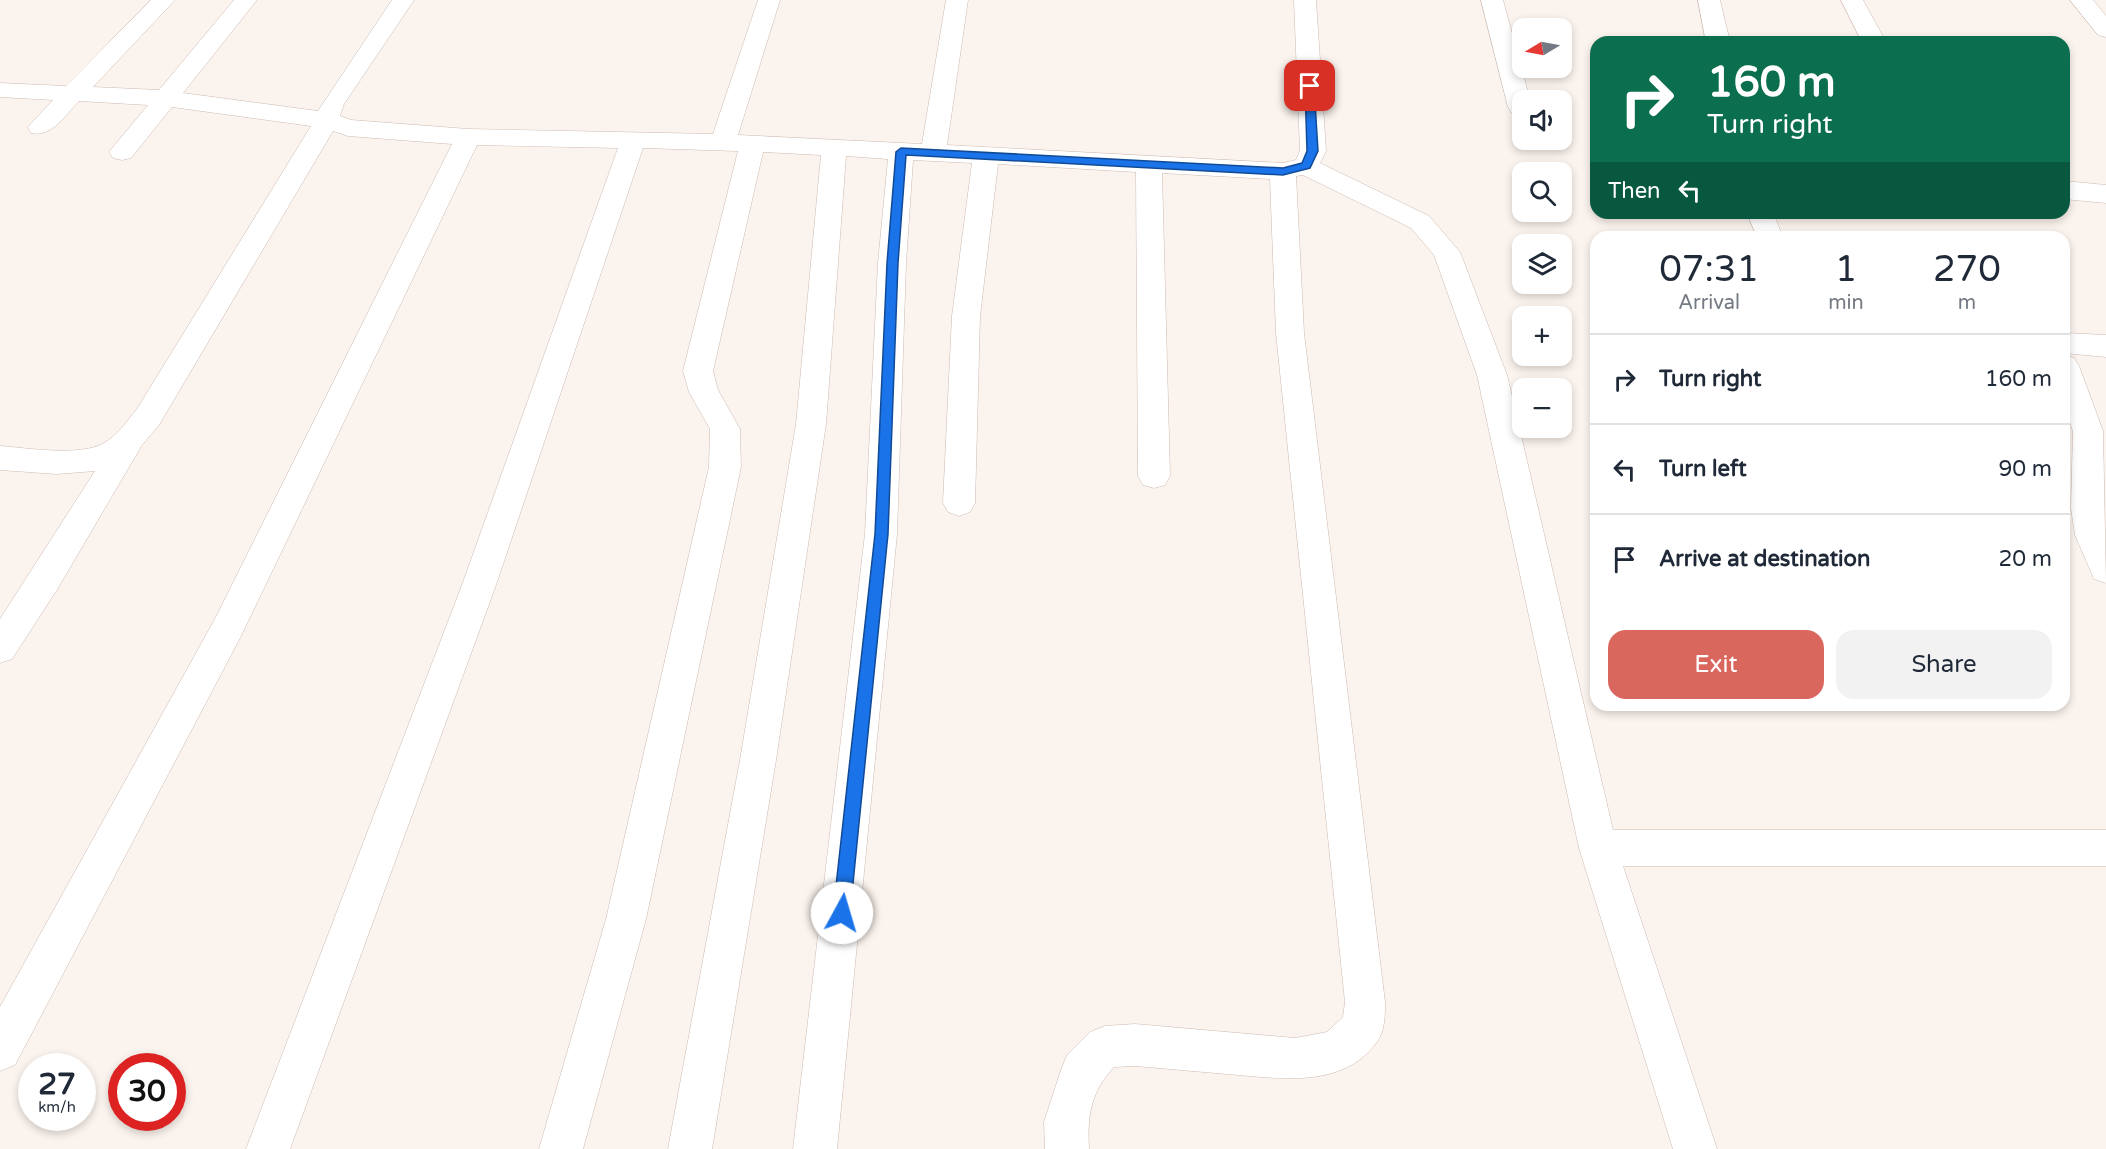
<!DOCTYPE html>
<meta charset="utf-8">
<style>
:root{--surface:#fff;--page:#f2f2f3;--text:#1f2937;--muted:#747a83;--line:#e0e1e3;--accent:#d9675e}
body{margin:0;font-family:"Varela Round",sans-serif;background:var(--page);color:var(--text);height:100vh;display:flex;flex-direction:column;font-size:22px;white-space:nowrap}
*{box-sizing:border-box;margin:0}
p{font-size:20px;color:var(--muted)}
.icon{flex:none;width:33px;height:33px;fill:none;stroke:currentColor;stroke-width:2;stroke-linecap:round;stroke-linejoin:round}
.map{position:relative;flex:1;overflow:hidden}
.sheet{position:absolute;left:1590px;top:231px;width:480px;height:480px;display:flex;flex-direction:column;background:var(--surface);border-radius:18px;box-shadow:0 3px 9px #0003}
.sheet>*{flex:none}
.hud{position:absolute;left:1590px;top:36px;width:480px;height:183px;border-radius:18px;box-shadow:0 3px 9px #0003;background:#0b6e4f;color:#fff;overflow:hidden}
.needle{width:39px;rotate:260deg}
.fabs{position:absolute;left:1512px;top:18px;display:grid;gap:12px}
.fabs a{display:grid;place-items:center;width:60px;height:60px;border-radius:12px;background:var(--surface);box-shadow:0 3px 9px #0003;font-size:30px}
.speed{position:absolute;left:18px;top:1053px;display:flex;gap:12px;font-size:30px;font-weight:700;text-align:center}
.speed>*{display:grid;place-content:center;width:78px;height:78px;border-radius:50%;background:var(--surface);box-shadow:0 3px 9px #0003;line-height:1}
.speed small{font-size:15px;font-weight:400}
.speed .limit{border:9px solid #d22;background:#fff;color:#111}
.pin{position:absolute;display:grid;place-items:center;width:51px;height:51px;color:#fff;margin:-26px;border-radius:12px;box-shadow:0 3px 9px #0006}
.me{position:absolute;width:66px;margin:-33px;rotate:6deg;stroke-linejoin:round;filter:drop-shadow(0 0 4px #0008)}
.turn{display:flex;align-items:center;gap:21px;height:126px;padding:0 18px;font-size:27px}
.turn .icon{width:78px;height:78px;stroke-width:2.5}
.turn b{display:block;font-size:42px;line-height:51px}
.then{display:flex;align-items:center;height:57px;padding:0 18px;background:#0003;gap:12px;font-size:22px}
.eta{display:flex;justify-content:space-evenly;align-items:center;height:102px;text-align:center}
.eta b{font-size:36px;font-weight:600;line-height:42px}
.cta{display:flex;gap:12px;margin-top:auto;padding:12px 18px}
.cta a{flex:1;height:69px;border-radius:18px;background:var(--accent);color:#fff;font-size:24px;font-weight:600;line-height:69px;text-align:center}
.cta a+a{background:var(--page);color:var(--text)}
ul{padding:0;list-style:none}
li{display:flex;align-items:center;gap:18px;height:90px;padding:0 18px;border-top:2px solid var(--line)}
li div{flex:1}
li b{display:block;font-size:22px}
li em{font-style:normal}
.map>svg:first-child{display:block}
</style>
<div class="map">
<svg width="2106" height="1149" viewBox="0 0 2106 1149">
<rect width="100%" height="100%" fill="#fbf3ed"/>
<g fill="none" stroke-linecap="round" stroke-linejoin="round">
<g stroke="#cdbab3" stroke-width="1">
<path id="minor" d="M 151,0 L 175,0 L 93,87 L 159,90 L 234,0 L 257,0 L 183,93 L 318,111 L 392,0 L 414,0 L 344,104 L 340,116 L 351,120 L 468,129 L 713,134 L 758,0 L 780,0 L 738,135 L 922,144 L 946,0 L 968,0 L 947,145 L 1283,163 L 1296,160 L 1300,151 L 1294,0 L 1316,0 L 1326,151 L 1320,163 L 1429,216 L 1460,252 L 1507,375 L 1613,830 L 2106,830 L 2106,866 L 1623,866 L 1717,1149 L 1673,1149 L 1579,848 L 1477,375 L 1434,255 L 1411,228 L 1303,175 L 1296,176 L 1304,333 L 1385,1002 C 1385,1015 1385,1031 1377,1042 C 1342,1090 1278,1078 1227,1074 C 1196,1071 1166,1069 1135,1066 L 1114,1067 C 1091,1091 1087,1116 1089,1149 L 1045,1149 L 1044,1122 L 1061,1070 L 1067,1055 L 1090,1032 L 1105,1026 L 1135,1024 L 1295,1038 L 1327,1032 L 1343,1017 L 1345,1002 L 1276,333 L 1270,179 L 1162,173 L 1170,476 L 1165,485 L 1154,488 L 1143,485 L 1138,476 L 1136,172 L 998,164 L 980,316 L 975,503 L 970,512 L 959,516 L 948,512 L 943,503 L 952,316 L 972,163 L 913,160 L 906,263 L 897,534 L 837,1149 L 793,1149 L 865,534 L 878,263 L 888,159 L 846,156 L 826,424 L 776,760 L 712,1149 L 668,1149 L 740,760 L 796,424 L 821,155 L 763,152 L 713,371 L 718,390 L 740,429 L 741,467 L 646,919 L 583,1149 L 539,1149 L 606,919 L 709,467 L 710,429 L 689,392 L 683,371 L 738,151 L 643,148 L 496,585 L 290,1149 L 246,1149 L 462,585 L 618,148 L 477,145 L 240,638 L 15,1065 L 0,1071 L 0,1007 L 216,617 L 452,144 L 348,136 L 333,131 L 159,425 L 142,445 L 58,588 L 12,659 L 0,663 L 0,619 L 95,471 L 57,474 L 0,470 L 0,446 C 27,448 81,457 104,443 C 118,435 127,421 137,409 L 311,126 L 172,107 L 131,158 L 122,160 L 113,158 L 109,152 L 148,105 L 79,101 C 65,115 52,138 31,133 L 28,127 L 53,100 L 0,97 L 0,83 L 66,86 Z
M 1481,0 L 1503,0 L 1530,100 L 1522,100 L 1522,114 L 1511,112 L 1508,107 Z
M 1698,0 L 1720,0 L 1730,42 L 1706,42 Z
M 1841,0 L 1863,0 L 1886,42 L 1862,42 Z
M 2070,0 L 2093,0 L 2106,16 L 2106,37 L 2098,35 Z
M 2064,181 L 2106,185 L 2106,203 L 2064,199 Z
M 1747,213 L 1773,213 L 1783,237 L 1757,237 Z
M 2064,333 L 2106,335 L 2106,357 L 2064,353 Z
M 2064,355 L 2074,358 L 2079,366 L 2103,431 L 2106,583 L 2094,579 L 2075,535 L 2071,508 L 2073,431 L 2064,406 Z"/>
</g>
<use href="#minor" fill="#fff" fill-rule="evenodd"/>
</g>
<path fill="#1a73e8" stroke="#114b97" stroke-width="1.5" d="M 1310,83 L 1314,86 L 1318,151 L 1310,168 L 1283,175 L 906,155 L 898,263 L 888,534 L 850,913 L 847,918 L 842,921 L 836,918 L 833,913 L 875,534 L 887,263 L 896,152 L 901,148 L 1283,168 L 1302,163 L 1307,151 L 1305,86 Z"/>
</svg>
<div class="fabs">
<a><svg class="needle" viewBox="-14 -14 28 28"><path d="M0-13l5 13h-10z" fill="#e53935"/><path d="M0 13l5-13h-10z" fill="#747a83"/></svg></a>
<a><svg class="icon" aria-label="sound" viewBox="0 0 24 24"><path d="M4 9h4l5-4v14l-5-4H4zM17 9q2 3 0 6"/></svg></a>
<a><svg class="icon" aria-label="search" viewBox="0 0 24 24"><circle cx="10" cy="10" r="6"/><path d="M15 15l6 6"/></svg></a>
<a><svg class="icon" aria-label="layers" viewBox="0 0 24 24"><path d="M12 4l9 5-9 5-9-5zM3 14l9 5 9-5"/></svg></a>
<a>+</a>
<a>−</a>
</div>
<div class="speed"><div>27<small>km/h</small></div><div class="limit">30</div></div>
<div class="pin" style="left:1310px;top:86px;background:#d93025"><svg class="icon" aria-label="arrive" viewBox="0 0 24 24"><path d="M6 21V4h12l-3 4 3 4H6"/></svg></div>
<svg class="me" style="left:842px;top:913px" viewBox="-20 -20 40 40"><circle r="19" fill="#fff"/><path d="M0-13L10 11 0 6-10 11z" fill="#1a73e8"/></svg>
<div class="hud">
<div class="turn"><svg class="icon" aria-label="right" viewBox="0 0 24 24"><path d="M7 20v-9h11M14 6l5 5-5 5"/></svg><div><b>160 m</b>Turn right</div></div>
<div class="then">Then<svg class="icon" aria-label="left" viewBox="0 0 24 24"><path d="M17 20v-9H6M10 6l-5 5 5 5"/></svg></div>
</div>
<section class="sheet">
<div class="eta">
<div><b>07:31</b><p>Arrival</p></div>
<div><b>1</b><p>min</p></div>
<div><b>270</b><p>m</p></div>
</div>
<ul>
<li><svg class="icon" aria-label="right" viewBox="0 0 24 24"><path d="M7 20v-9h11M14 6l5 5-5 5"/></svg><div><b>Turn right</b></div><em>160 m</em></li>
<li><svg class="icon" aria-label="left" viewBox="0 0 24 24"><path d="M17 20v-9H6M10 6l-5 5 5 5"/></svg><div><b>Turn left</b></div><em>90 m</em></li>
<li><svg class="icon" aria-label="arrive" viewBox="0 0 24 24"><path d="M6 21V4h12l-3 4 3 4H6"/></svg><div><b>Arrive at destination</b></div><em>20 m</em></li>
</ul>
<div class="cta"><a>Exit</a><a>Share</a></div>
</section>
</div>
